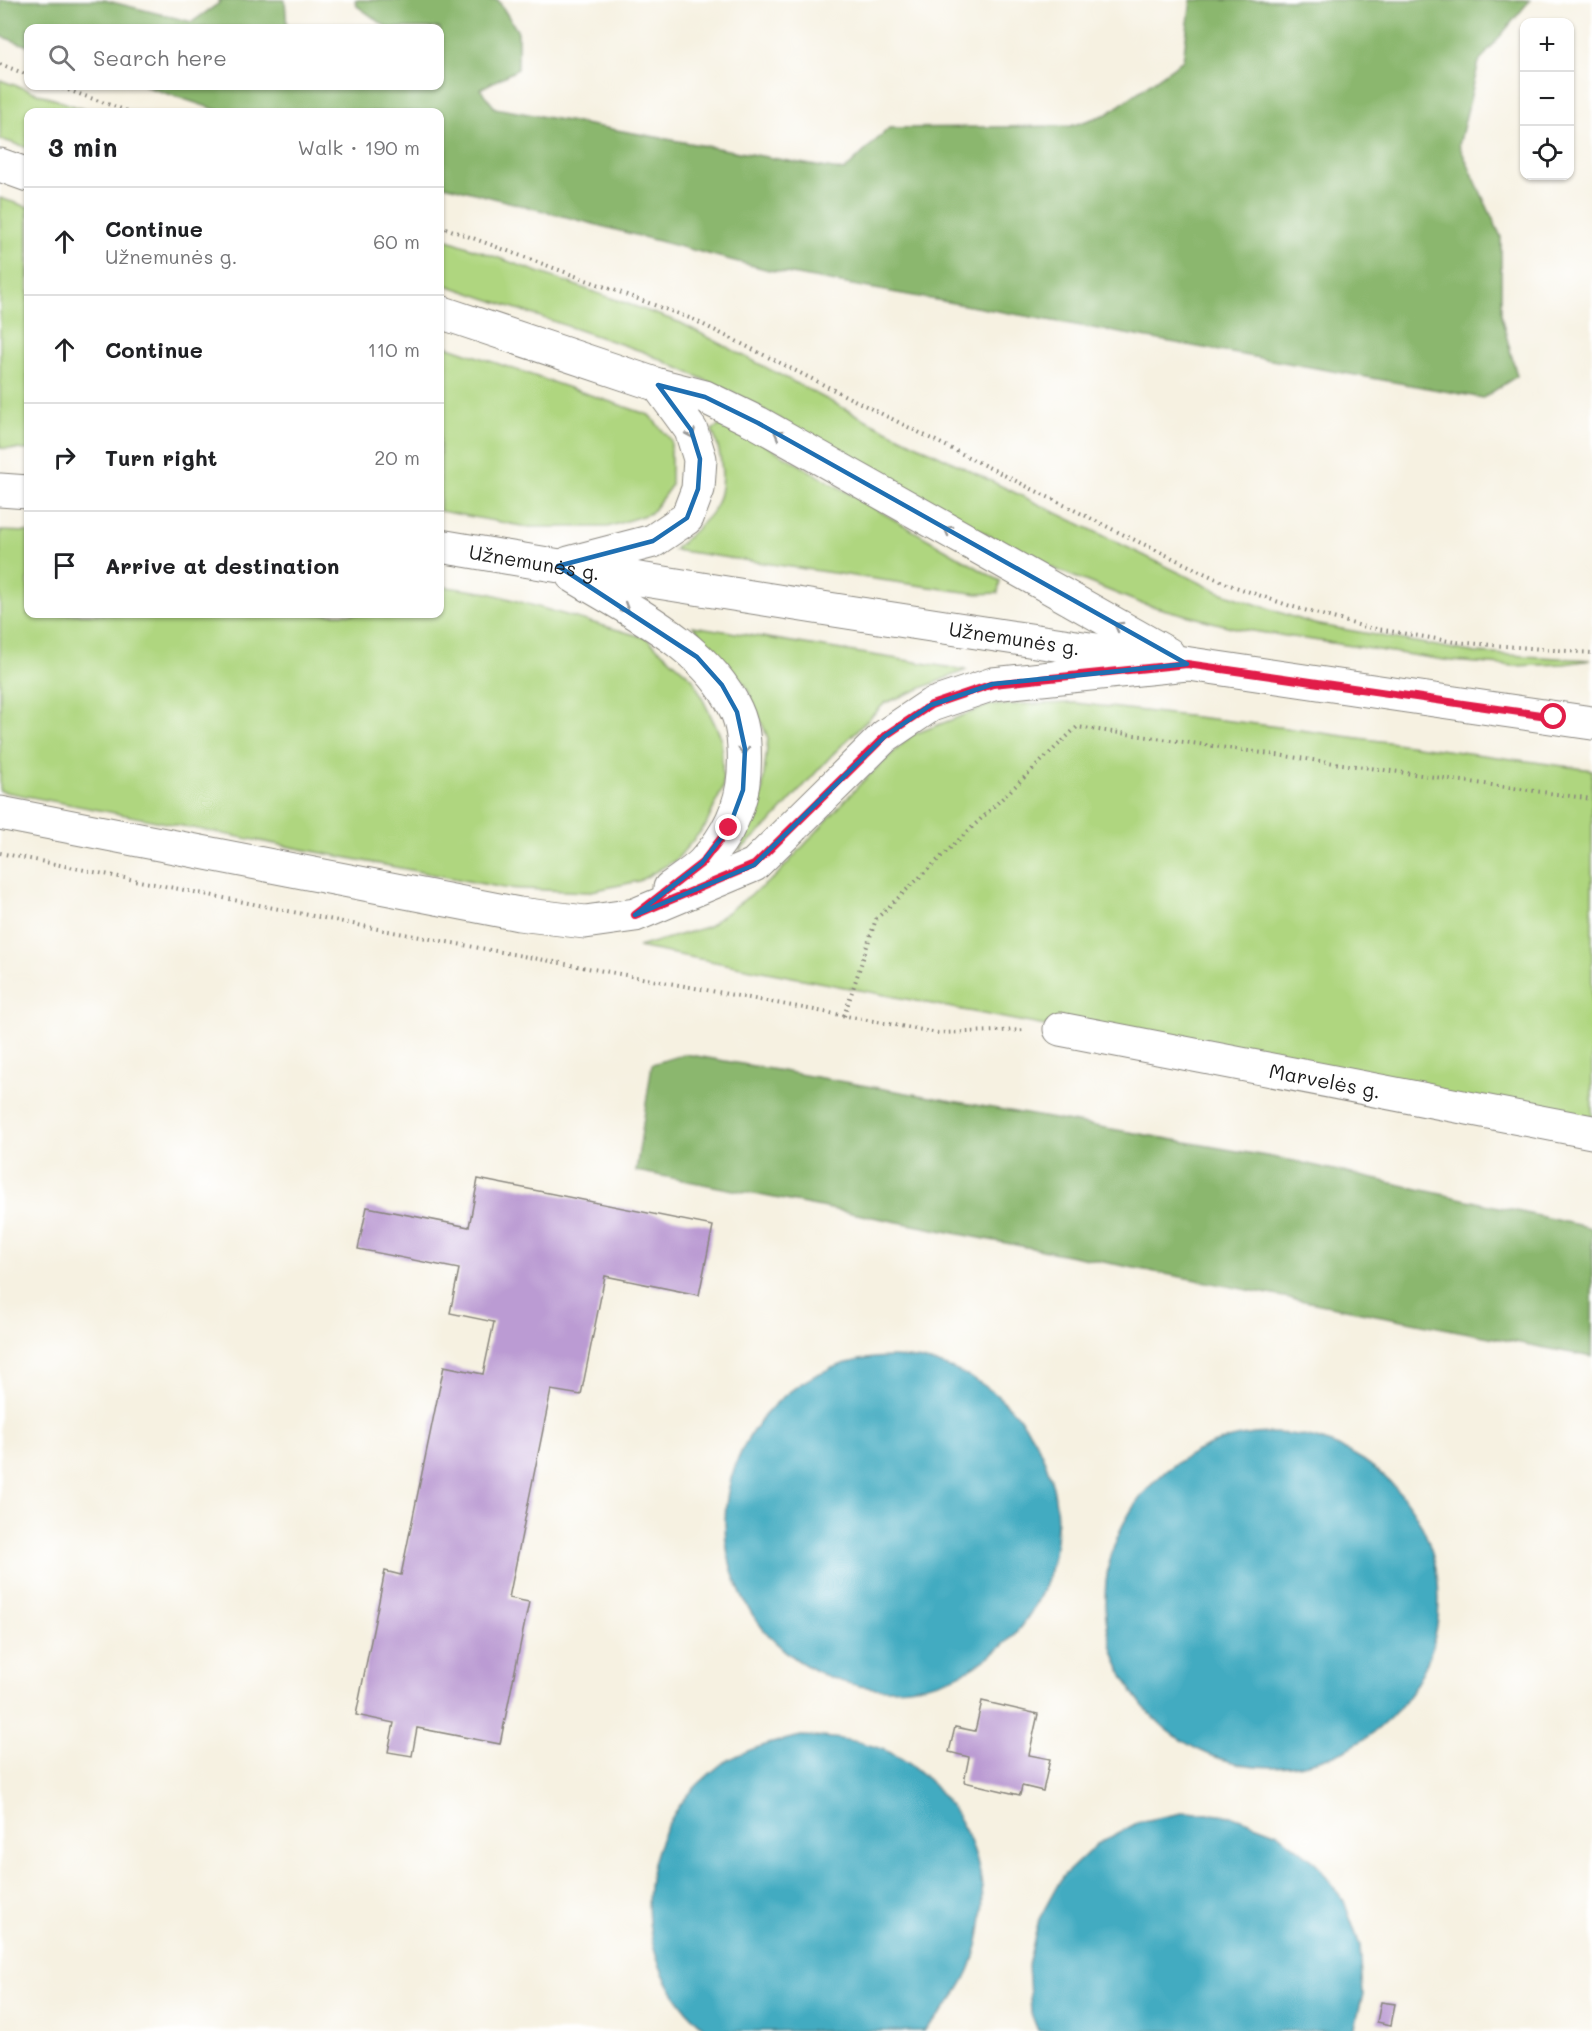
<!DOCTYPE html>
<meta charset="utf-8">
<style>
body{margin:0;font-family:Mali,sans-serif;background:#f2f2f2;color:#202124}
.controls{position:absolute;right:18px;top:18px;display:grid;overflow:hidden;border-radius:12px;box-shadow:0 2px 4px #0004}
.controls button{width:54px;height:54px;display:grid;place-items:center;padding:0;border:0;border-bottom:2px solid #e0e0e0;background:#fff;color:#202124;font:30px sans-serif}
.stop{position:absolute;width:18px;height:18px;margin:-14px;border:4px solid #e11d48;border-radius:50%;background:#fff}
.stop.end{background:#e11d48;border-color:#fff;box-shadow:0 2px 6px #0008}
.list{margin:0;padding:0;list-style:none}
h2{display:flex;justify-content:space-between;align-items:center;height:78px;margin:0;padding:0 24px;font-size:26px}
h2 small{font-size:20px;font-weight:400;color:#757577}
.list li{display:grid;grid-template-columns:39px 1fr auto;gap:18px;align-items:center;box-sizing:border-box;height:108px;padding:0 24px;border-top:2px solid #e0e0e0}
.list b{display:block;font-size:22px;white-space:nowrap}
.list p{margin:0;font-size:20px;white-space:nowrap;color:#757577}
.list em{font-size:20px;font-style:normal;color:#757577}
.icon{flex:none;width:33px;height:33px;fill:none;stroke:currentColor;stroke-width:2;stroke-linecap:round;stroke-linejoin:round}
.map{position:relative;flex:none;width:1592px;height:2031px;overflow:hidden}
.search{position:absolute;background:#fff;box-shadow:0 2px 4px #0004;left:24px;top:24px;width:420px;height:66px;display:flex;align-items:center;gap:15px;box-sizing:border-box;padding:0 21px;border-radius:12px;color:#757577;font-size:22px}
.panel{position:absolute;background:#fff;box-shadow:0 2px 4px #0004;left:24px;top:108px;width:420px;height:510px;border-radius:12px}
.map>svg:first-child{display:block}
</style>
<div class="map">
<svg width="1592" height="2031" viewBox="0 0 1592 2031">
<rect width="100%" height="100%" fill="#fff"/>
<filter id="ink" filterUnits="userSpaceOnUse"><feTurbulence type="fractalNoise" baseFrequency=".0167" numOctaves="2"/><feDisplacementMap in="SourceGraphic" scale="12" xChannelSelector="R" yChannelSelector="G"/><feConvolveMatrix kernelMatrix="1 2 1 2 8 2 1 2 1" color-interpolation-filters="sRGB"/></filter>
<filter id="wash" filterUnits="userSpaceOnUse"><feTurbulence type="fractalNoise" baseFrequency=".008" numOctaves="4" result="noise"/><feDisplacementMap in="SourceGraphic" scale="24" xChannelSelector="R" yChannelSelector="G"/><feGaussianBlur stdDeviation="1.35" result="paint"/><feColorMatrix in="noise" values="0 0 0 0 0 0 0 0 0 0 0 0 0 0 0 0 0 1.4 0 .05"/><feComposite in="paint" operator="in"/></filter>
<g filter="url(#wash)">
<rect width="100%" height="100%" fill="#f6f1e1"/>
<g fill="#afd67f" stroke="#66794e" stroke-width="1.5">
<polygon points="0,80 91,112 28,112 28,148 0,139"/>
<polygon points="0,198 28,207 28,450 0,448"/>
<polygon points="440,237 681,323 872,423 1217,591 1314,624 1476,653 1591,660 1564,664 1515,666 1451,661 1239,629 1140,603 1035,561 733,393 644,352 440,283"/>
<polygon points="440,344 649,415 671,440 671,486 651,513 608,527 527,527 440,511"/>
<path d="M722,424l16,5 262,152 -2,12 -20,1 -304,-44c10,-10 34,-30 40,-41 13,-23 8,-56 -2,-79z"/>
<polygon points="0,531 28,532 28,614 440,614 440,586 489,593 646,638 693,679 721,737 723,787 706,825 676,860 639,881 587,892 504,888 0,791"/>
<polygon points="693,626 966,670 885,703 831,756 769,824 739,851 762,794 768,738 746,686"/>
<polygon points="1075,703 1256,724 1592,770 1592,1132 638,947 707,927 775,877 861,783 912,735 990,705"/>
</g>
<g fill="#8bb76e" stroke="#546a45" stroke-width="1.5">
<polygon points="0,0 104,0 192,22 219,3 219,0 285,0 287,28 28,28 28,46 0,36"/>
<polygon points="355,0 498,0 518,32 518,69 480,89 495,108 844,171 889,128 1071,126 1107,114 1183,60 1191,0 1530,0 1479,62 1459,145 1501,237 1501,316 1517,376 1483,398 769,270 440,184 440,112 223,112 144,86 440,86 440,28 388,28 357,6"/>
<polygon points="685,1054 1294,1161 1592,1228 1592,1357 636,1171 652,1064"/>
</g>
<g fill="#42abc1" stroke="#2f646e" stroke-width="1.5">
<circle cx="891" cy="1523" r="166"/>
<circle cx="1272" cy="1600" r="167"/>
<path d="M801,1736c29,1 54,3 81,13 50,20 91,77 99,130 4,26 0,56 -8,81 -9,28 -29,51 -49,71h-216c-80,-64 -79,-188 -2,-254 5,-4 11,-10 17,-14 25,-15 51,-21 78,-27z"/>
<polygon points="1186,1812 1233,1816 1278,1833 1316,1863 1344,1901 1360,1946 1363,1994 1354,2031 1038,2031 1031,2013 1028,1965 1039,1919 1062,1877 1097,1844 1139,1822"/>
</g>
<g id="blocks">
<g fill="#bb9bd3">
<polygon points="478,1179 713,1226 699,1295 605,1276 581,1395 551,1390 509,1598 529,1602 500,1744 417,1728 412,1756 388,1752 394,1723 356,1715 385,1571 401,1575 444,1366 483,1374 494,1322 450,1313 459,1269 358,1249 367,1207 469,1227"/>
<polygon points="982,1701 1038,1714 1029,1755 1050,1759 1043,1791 1022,1786 1020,1795 964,1782 969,1757 949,1752 955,1727 975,1731"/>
<polygon points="1381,2002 1395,2004 1391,2025 1377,2022"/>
</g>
</g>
</g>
<g filter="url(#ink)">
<use href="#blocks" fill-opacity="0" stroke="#89867e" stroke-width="1.5"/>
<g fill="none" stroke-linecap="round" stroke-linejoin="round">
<g stroke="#89867e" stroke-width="35">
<g id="street">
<path id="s1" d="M1060,1029l532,103"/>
</g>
</g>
<g stroke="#89867e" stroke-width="35">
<g id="primary">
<polyline points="0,165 28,175"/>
<polyline points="440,312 658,385 705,397 758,423 1168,654"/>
<polyline points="0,490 28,492"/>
<path id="s2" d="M440,546c383,65 767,121 1152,177"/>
<polyline points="569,563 653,541 687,518 698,489 700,459 691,430 658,385"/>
<path d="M572,575c57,35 135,71 164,135 9,19 9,42 8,63 -2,34 -18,65 -41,90 -9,9 -22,17 -33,25"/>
<polyline points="0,813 519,914 585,922 635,915 754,865 885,736 931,705 993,684 1187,664"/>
</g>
</g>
<g stroke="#89867e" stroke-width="4" stroke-dasharray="1.5 4.5" stroke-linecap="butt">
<polyline points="0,64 28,75"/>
<polyline points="57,86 130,112"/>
<polyline points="440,226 692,319 1118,532 1227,584 1290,606 1365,627 1455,642 1592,653"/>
<polyline points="0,853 388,931 938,1033 1026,1030"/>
<polyline points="844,1016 876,919 1077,727 1592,799"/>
</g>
<use href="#street" stroke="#fff" stroke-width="33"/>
<use href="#primary" stroke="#fff" stroke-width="33"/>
</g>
<defs><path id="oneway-chevron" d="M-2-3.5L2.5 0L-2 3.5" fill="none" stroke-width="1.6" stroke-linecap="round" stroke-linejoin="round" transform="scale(1.5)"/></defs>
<g stroke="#999">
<use href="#oneway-chevron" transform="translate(691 434) rotate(66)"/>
<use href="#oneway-chevron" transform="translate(778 434) rotate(-151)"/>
<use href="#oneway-chevron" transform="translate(948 530) rotate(-151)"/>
<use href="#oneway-chevron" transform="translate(625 608) rotate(31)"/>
<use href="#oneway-chevron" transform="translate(1118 626) rotate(-151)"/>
<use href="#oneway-chevron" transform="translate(744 751) rotate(87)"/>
</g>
</g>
<g fill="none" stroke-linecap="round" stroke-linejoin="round" filter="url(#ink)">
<polyline stroke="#e11d48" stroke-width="8" points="729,828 702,863 635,915 754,865 885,736 931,705 993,684 1187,664 1554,717"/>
</g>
<path fill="none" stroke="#1f6fb2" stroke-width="4.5" stroke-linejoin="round" d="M658,385l47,12 53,26 429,241 -194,20 -62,21 -46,31 -131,129 -119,50 67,-52 27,-35 14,-38 2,-41 -8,-37 -15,-27 -25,-28 -139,-91 95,-25 34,-23 11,-29 2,-30 -9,-29z"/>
<g text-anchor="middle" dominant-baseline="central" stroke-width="5" stroke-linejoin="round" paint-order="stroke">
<g font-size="20" fill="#1c1c1c" stroke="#fff">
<text stroke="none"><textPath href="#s2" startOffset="96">Užnemunės g.</textPath></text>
<text stroke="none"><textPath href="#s2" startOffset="582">Užnemunės g.</textPath></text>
<text stroke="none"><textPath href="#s1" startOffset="270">Marvelės g.</textPath></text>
</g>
</g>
</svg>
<div class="controls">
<button>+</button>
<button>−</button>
<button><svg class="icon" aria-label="locate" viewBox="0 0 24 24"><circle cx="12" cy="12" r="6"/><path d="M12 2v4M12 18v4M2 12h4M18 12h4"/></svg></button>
</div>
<div class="stop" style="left:1554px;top:717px"></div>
<div class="stop end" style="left:729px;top:828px"></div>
<div class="search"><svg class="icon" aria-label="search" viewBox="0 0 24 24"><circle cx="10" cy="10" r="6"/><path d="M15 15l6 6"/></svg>Search here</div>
<section class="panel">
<h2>3 min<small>Walk · 190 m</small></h2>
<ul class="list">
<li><svg class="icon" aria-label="ahead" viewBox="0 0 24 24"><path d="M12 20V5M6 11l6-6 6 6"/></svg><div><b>Continue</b><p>Užnemunės g.</p></div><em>60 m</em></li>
<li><svg class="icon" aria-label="ahead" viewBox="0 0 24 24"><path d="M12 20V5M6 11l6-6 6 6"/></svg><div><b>Continue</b></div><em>110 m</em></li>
<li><svg class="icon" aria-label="right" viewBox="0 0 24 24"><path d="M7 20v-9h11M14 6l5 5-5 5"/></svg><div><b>Turn right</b></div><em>20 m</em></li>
<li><svg class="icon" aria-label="arrive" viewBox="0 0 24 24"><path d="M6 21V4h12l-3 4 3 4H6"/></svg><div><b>Arrive at destination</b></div></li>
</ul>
</section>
</div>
